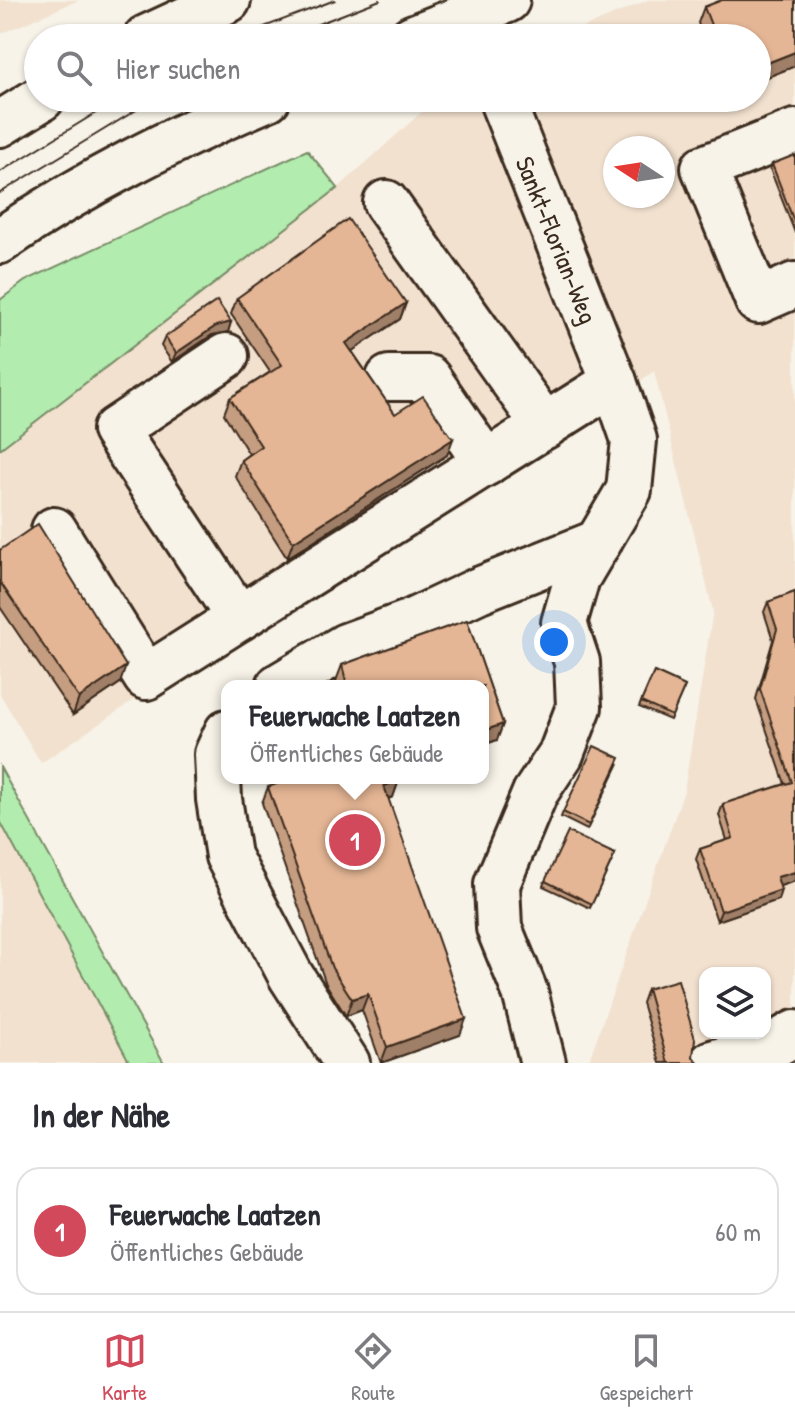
<!DOCTYPE html>
<html lang="de">
<meta charset="utf-8">
<style>
body{margin:0;font-family:"Patrick Hand",sans-serif;background:#f7f7f7;color:#2b2b33}
.controls{position:absolute;right:24px;bottom:24px;display:grid;overflow:hidden;border-radius:16px;box-shadow:0 2px 6px #0004}
.controls button{width:72px;height:72px;display:grid;place-items:center;padding:0;border:0;border-bottom:2px solid #e1e1e2;background:#fff;color:#2b2b33;font:40px sans-serif}
.compass{position:absolute;left:603px;top:136px;width:72px;height:72px;border-radius:50%;background:#fff;box-shadow:0 2px 6px #0004;rotate:282deg}
.you{position:absolute;left:554px;top:642px;width:28px;height:28px;margin:-20px;border:6px solid #fff;border-radius:50%;background:#1a73e8;box-shadow:0 0 0 12px #1a73e833}
.badge{display:grid;place-items:center;width:52px;height:52px;border-radius:50%;background:#d1495b;color:#fff;font-size:26px;font-weight:700}
.pin{position:absolute;translate:-50% -50%;border:4px solid #fff;box-shadow:0 2px 8px #0006}
.popup{position:absolute;left:221px;top:680px;width:268px;height:104px;box-sizing:border-box;display:grid;place-content:center;border-radius:16px;background:#fff;filter:drop-shadow(0 2px 6px #0005);font-size:26px;white-space:nowrap;color:#7c7c81}
.popup b{font-size:30px;color:#2b2b33}
.popup::after{content:'';position:absolute;left:50%;top:100%;margin-left:-16px;border:16px solid transparent;border-top-color:#fff}
.list{margin:0;padding:0;list-style:none}
h2{display:flex;justify-content:space-between;align-items:center;height:104px;margin:0;padding:0 32px;font-size:34px}
h2 small{font-size:26px;font-weight:400;color:#7c7c81}
.list li{display:grid;grid-template-columns:52px 1fr auto;gap:24px;align-items:center;box-sizing:border-box;height:128px;margin:0 16px 16px;padding:0 16px;border:2px solid #e1e1e2;border-radius:24px}
.list b{display:block;font-size:30px;white-space:nowrap}
.list p{margin:0;font-size:26px;white-space:nowrap;color:#7c7c81}
.list em{font-size:26px;font-style:normal;color:#7c7c81}
.icon{flex:none;width:44px;height:44px;fill:none;stroke:currentColor;stroke-width:2;stroke-linecap:round;stroke-linejoin:round}
.map{position:relative;flex:none;width:795px;height:1063px;overflow:hidden}
.search{position:absolute;background:#fff;box-shadow:0 2px 6px #0004;left:24px;right:24px;top:24px;height:88px;display:flex;align-items:center;gap:20px;box-sizing:border-box;padding:0 28px;border-radius:44px;color:#7c7c81;font-size:30px}
.sheet{height:248px;background:#fff}
nav{display:flex;justify-content:space-around;align-items:center;box-sizing:border-box;height:112px;border-top:2px solid #e1e1e2;background:#fff;font-size:22px;color:#7c7c81}
nav a{display:grid;justify-items:center;gap:4px}
nav .on{color:#d1495b}
.map>svg:first-child{display:block}
</style>
<div class="map">
<svg width="795" height="1063" viewBox="0 0 795 1063">
<rect width="100%" height="100%" fill="#f7f3e8"/>
<filter id="ink" filterUnits="userSpaceOnUse"><feTurbulence type="fractalNoise" baseFrequency=".0125" numOctaves="2"/><feDisplacementMap in="SourceGraphic" scale="16" xChannelSelector="R" yChannelSelector="G"/><feConvolveMatrix kernelMatrix="1 2 1 2 8 2 1 2 1" color-interpolation-filters="sRGB"/></filter>
<g filter="url(#ink)">
<g fill="#f2e1cf" fill-rule="evenodd">
<polygon points="0,0 79,0 0,34"/>
<path d="M648,0h147v1063h-207l96,-272 29,-180 -59,-240 -190,137 -83,25 -340,230 -41,-69v-244l338,-262 99,-90h320v-60h-198zM615,148h48v48h-48zM705,973h60v60h-60z"/>
<polygon points="0,821 130,1063 0,1063"/>
</g>
<g fill="#b3ecaf" stroke="#778b66" stroke-width="2">
<polygon points="307,150 338,188 0,449 0,300 25,281"/>
<polygon points="0,768 0,767 164,1063 130,1063 0,821"/>
</g>
<g fill="none" stroke-linecap="round" stroke-linejoin="round">
<g stroke="#3b2a1e" stroke-width="50">
<g id="minor">
<polyline points="501,98 614,382 634,440 629,490 577,578 564,623 577,662 579,707 561,754 535,793 497,884 499,928 525,992 543,1063"/>
<polyline points="795,132 704,168 758,301 795,285"/>
<polyline points="386,203 545,426"/>
<polyline points="226,356 115,430 239,618 614,382"/>
<polyline points="389,378 428,378 486,463"/>
<polyline points="54,530 146,677 239,618"/>
<polyline points="279,686 346,646 409,623 479,590 599,542"/>
<polyline points="227,732 217,754 219,799 228,856 291,976 347,1063"/>
<polyline points="712,1063 776,1044 795,1033"/>
</g>
</g>
<g stroke="#3b2a1e" stroke-width="50">
<g id="major">
<polyline points="146,38 228,0"/>
<polyline points="412,38 507,0"/>
<polyline points="0,124 42,98"/>
<path d="M0,241c83,-58 175,-103 268,-143"/>
</g>
</g>
<use href="#minor" stroke="#f7f3e8" stroke-width="44"/>
<use href="#major" stroke="#f7f3e8" stroke-width="44"/>
<g stroke="#3b2a1e" stroke-width="2">
<polyline points="235,38 335,0"/>
<polyline points="282,38 380,0"/>
<polyline points="0,172 120,98"/>
<polyline points="0,193 156,98"/>
</g>
</g>
<g fill="#c59d80" stroke="#3b2a1e" stroke-width="2">
<polygon points="722,0 795,0 795,66 757,81 757,38 704,38 698,23 704,7"/>
<polygon points="795,155 795,233 770,169 772,164"/>
<polygon points="237,298 406,303 400,319 352,351 395,414 447,455 287,558 235,476 241,460 249,454 224,414 230,398 270,372 231,314"/>
<polygon points="231,322 228,332 212,335 172,362 161,346 165,337"/>
<polygon points="0,550 120,683 73,715 0,607"/>
<polygon points="795,592 795,881 780,886 778,900 717,921 696,859 700,849 727,840 719,815 723,804 785,784 756,699 773,640 764,612 768,602"/>
<polygon points="467,620 503,724 497,740 483,745 483,686 337,686 336,681 342,665"/>
<polygon points="654,672 685,686 670,720 639,707"/>
<polygon points="619,763 587,830 561,817 563,812"/>
<polygon points="272,778 398,778 399,780 393,797 388,799 460,1035 381,1063 362,1010 346,1016 326,984 262,803 268,787 275,785"/>
<polygon points="615,854 590,908 543,886 545,881"/>
<polygon points="647,989 693,1057 698,1063 660,1063 642,1003"/>
</g>
<g fill="#a07f68" stroke="#3b2a1e" stroke-width="2">
<polygon points="795,52 795,66 757,81 757,67"/>
<polygon points="406,303 400,319 340,359 346,343"/>
<polygon points="231,322 228,332 212,335 172,362 176,353 216,326"/>
<polygon points="453,439 447,455 287,558 293,542"/>
<polygon points="126,666 120,683 73,715 79,698"/>
<polygon points="503,724 497,740 483,745 483,731"/>
<polygon points="399,780 393,797 378,802 384,786"/>
<polygon points="795,872 795,881 774,888 777,877"/>
<polygon points="781,890 778,900 717,921 721,911"/>
<polygon points="368,994 362,1010 346,1016 352,999"/>
<polygon points="466,1019 460,1035 381,1063 387,1047"/>
</g>
<g fill="#e5b695" stroke="#3b2a1e" stroke-width="2">
<polygon points="722,0 795,0 795,52 757,67 757,38 716,38 704,7"/>
<polygon points="795,155 795,224 772,164"/>
<polygon points="348,219 406,303 346,343 395,414 423,396 453,439 293,542 241,460 261,446 230,398 282,365 237,298"/>
<polygon points="217,301 231,322 216,326 176,353 165,337"/>
<polygon points="38,524 126,666 79,698 0,582 0,550"/>
<polygon points="795,592 795,872 777,877 781,890 721,911 700,849 733,838 723,804 792,782 760,689 777,629 768,602"/>
<polygon points="467,620 503,724 483,731 483,686 344,686 347,685 342,665"/>
<polygon points="654,672 685,686 672,716 641,702"/>
<polygon points="594,746 620,758 589,825 563,812"/>
<polygon points="284,778 398,778 399,780 384,786 466,1019 387,1047 368,994 352,999 332,968 268,787 285,781"/>
<polygon points="568,832 615,854 592,904 545,881"/>
<polygon points="678,980 695,1039 693,1057 698,1063 668,1063 647,989"/>
</g>
</g>
<g text-anchor="middle" dominant-baseline="central" stroke-width="8" stroke-linejoin="round" paint-order="stroke">
<g font-size="26" fill="#3b2a1e" stroke="#f7f3e8">
<text transform="translate(557 240) rotate(68)">Sankt-Florian-Weg</text>
</g>
</g>
</svg>
<div class="controls">
<button><svg class="icon" aria-label="layers" viewBox="0 0 24 24"><path d="M12 4l9 5-9 5-9-5zM3 14l9 5 9-5"/></svg></button>
</div>
<svg class="compass" viewBox="-18 -18 36 36"><path d="M0-13l5 13h-10z" fill="#e53935"/><path d="M0 13l5-13h-10z" fill="#7c7c81"/></svg>
<div class="you"></div>
<div class="pin badge" style="left:355px;top:840px">1</div>
<div class="popup"><b>Feuerwache Laatzen</b>Öffentliches Gebäude</div>
<div class="search"><svg class="icon" aria-label="search" viewBox="0 0 24 24"><circle cx="10" cy="10" r="6"/><path d="M15 15l6 6"/></svg>Hier suchen</div>
</div>
<section class="sheet">
<h2>In der Nähe<small></small></h2>
<ul class="list">
<li><span class="badge">1</span><div><b>Feuerwache Laatzen</b><p>Öffentliches Gebäude</p></div><em>60 m</em></li>
</ul>
</section>
<nav>
<a class="on"><svg class="icon" aria-label="map" viewBox="0 0 24 24"><path d="M3 6l6-2 6 2 6-2v14l-6 2-6-2-6 2zM9 4v14M15 6v14"/></svg>Karte</a>
<a><svg class="icon" aria-label="directions" viewBox="0 0 24 24"><path d="M12 3l9 9-9 9-9-9zM9 14v-3h6M13 9l2 2-2 2"/></svg>Route</a>
<a><svg class="icon" aria-label="saved" viewBox="0 0 24 24"><path d="M7 4h10v16l-5-4-5 4z"/></svg>Gespeichert</a>
</nav>
